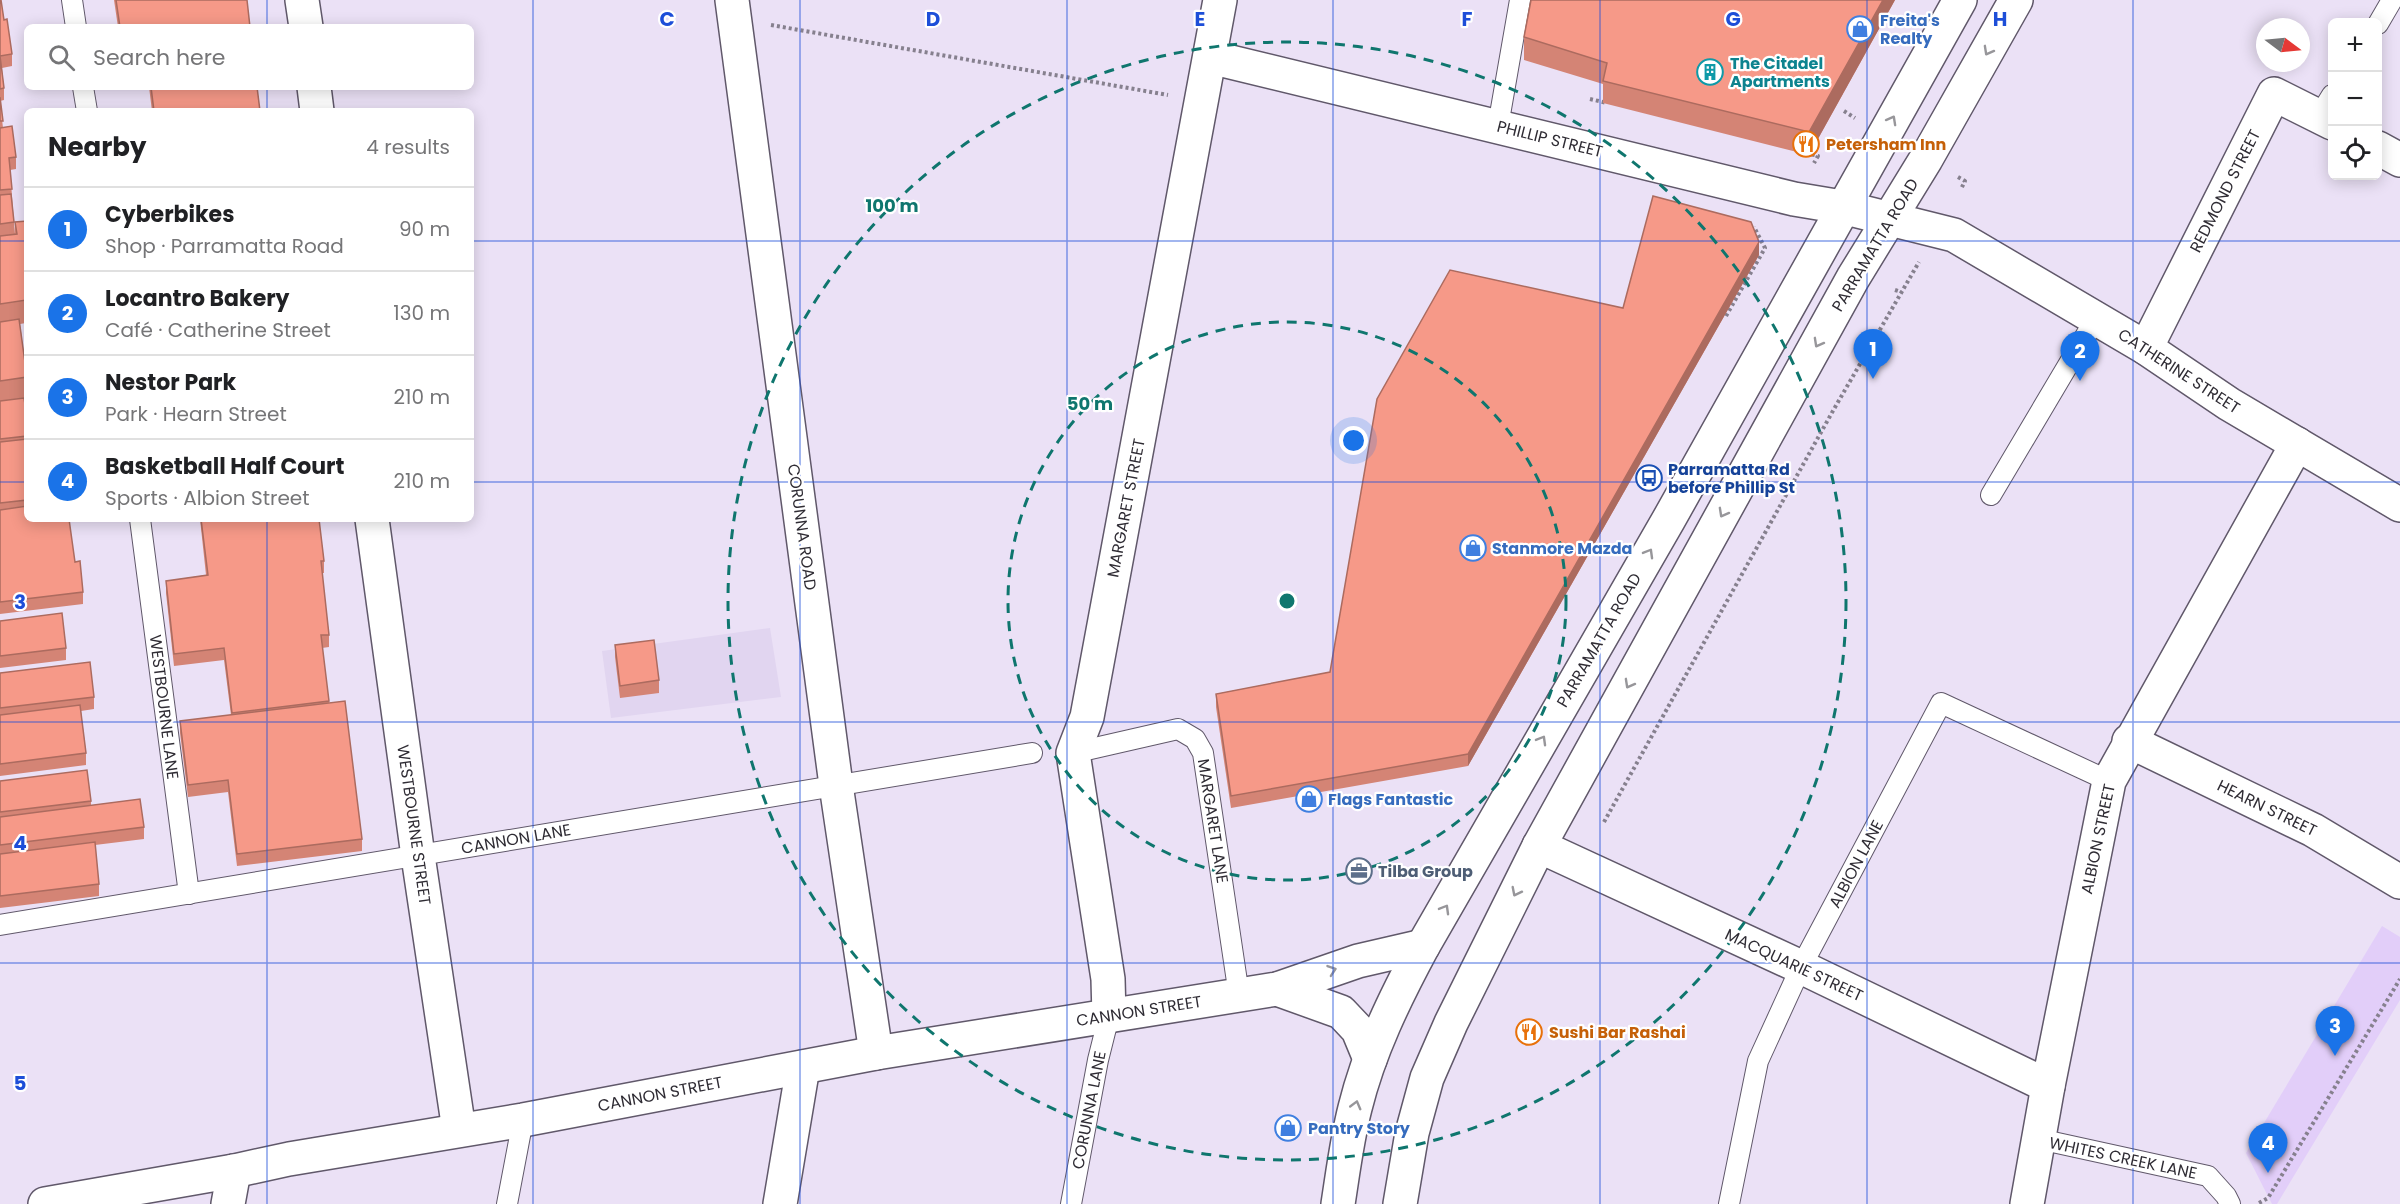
<!DOCTYPE html>
<meta charset="utf-8">
<style>
body{margin:0;font-family:Poppins,sans-serif;background:#f6f6f6;color:#202124}
.controls{position:absolute;right:18px;top:18px;display:grid;overflow:hidden;border-radius:9px;box-shadow:0 3px 15px #0003}
.controls button{width:54px;height:54px;display:grid;place-items:center;padding:0;border:0;border-bottom:2px solid #e0e0e0;background:#fff;color:#202124;font:30px sans-serif}
.compass{position:absolute;left:2256px;top:18px;width:54px;height:54px;border-radius:50%;background:#fff;box-shadow:0 3px 15px #0003;rotate:106deg}
.you{position:absolute;left:1354px;top:441px;width:21px;height:21px;margin:-15px;border:4px solid #fff;border-radius:50%;background:#1a73e8;box-shadow:0 0 0 9px #1a73e833}
.badge{display:grid;place-items:center;width:39px;height:39px;border-radius:50%;background:#1a73e8;color:#fff;font-size:20px;font-weight:700}
.pin{position:absolute;translate:-50% -50px;filter:drop-shadow(0 2px 3px #0008)}
.pin::after{content:'';position:absolute;top:32px;width:21px;height:18px;background:inherit;clip-path:polygon(0 0,100% 0,50% 100%)}
.list{margin:0;padding:0;list-style:none}
h2{display:flex;justify-content:space-between;align-items:center;height:78px;margin:0;padding:0 24px;font-size:26px}
h2 small{font-size:20px;font-weight:400;color:#757577}
.list li{display:grid;grid-template-columns:39px 1fr auto;gap:18px;align-items:center;box-sizing:border-box;height:84px;padding:0 24px;border-top:2px solid #e0e0e0}
.list b{display:block;font-size:22px;white-space:nowrap}
.list p{margin:0;font-size:20px;white-space:nowrap;color:#757577}
.list em{font-size:20px;font-style:normal;color:#757577}
.icon{flex:none;width:33px;height:33px;fill:none;stroke:currentColor;stroke-width:2;stroke-linecap:round;stroke-linejoin:round}
.map{position:relative;flex:none;width:2400px;height:1204px;overflow:hidden}
.search{position:absolute;background:#fff;box-shadow:0 3px 15px #0003;left:24px;top:24px;width:450px;height:66px;display:flex;align-items:center;gap:15px;box-sizing:border-box;padding:0 21px;border-radius:9px;color:#757577;font-size:22px}
.panel{position:absolute;background:#fff;box-shadow:0 3px 15px #0003;left:24px;top:108px;width:450px;height:414px;border-radius:9px}
.map>svg:first-child{display:block}
</style>
<div class="map">
<svg width="2400" height="1204" viewBox="0 0 2400 1204">
<rect width="100%" height="100%" fill="#ebe1f6"/>
<polygon fill="#e1d5f0" points="770,628 781,697 611,718 602,651"/>
<polygon fill="#e2cef9" points="2382,926 2400,937 2400,1000 2277,1204 2272,1204 2246,1153"/>
<g fill="none" stroke-linecap="round" stroke-linejoin="round">
<g stroke="#60586a" stroke-width="22">
<g id="service">
<polyline points="72,0 76,27"/>
<polyline points="2378,24 2392,0"/>
<polyline points="83,87 87,111"/>
<polyline points="2319,116 2332,95"/>
<polyline points="1498,126 1520,0"/>
<polyline points="1991,495 2096,318"/>
<polyline points="140,519 189,894"/>
<polyline points="1073,753 1178,729 1195,739 1203,753 1239,995"/>
<polyline points="0,925 1032,753"/>
<polyline points="2039,1139 2208,1176 2226,1196 2230,1204"/>
<polyline points="507,1204 523,1120"/>
<polyline points="1071,1204 1098,1060 1109,1016"/>
<polyline points="1729,1204 1758,1061 1801,967 1941,703 2109,781"/>
</g>
</g>
<g stroke="#60586a" stroke-width="36">
<g id="minor">
<polyline points="302,0 306,27"/>
<polyline points="732,0 836,785 876,1053"/>
<polyline points="1210,57 1794,199 1842,207 1954,235 2146,348 2229,404 2400,505"/>
<polyline points="314,87 317,111"/>
<polyline points="2378,148 2400,160"/>
<polyline points="2146,348 2274,94 2332,123"/>
<polyline points="372,519 418,856 459,1130"/>
<polyline points="2129,741 2313,830 2400,882"/>
<polyline points="1539,846 1801,967 2048,1086"/>
<polyline points="1277,989 1341,1012 1358,1030 1370,1059"/>
<polyline points="1109,1016 1108,979 1073,753 1087,717 1220,0"/>
<polyline points="45,1204 234,1171 289,1159 523,1120 876,1053 1277,989 1358,961 1423,946"/>
<polyline points="228,1204 234,1171"/>
<polyline points="780,1204 803,1067"/>
<polyline points="2027,1204 2048,1086 2109,781 2297,444"/>
</g>
</g>
<g stroke="#60586a" stroke-width="36">
<g id="trunk">
<path d="M1338,1204c5,-32 9,-65 17,-96 14,-57 40,-110 68,-162l246,-427 291,-519"/>
<polyline points="1400,1204 1412,1133 1427,1078 1451,1023 1539,846 1853,278 1926,159 2016,0"/>
</g>
</g>
<g stroke="#86808e" stroke-width="4" stroke-dasharray="3 3" stroke-linecap="butt">
<polyline points="771,25 1168,95"/>
<polyline points="1590,99 1607,103"/>
<polyline points="1844,111 1855,118"/>
<polyline points="1806,153 1818,156 1814,163"/>
<polyline points="1958,177 1965,181 1961,189"/>
<polyline points="1895,290 1901,292"/>
<polyline points="1726,316 1765,248 1754,227"/>
<polyline points="1604,822 1834,409 1919,262"/>
<polyline points="2259,1203 2268,1198 2400,979"/>
</g>
<use href="#service" stroke="#fff" stroke-width="20"/>
<use href="#minor" stroke="#fff" stroke-width="33"/>
<use href="#trunk" stroke="#fff" stroke-width="33"/>
</g>
<g fill="#d48475">
<polygon points="0,0 12,54 12,66 2,68 4,88 4,100 0,101 3,128 16,157 16,169 10,170 14,222 14,234 15,222 27,221 27,333 26,323 20,324 27,377 27,400 25,400 27,418 27,519 75,562 83,592 83,604 0,614"/>
<polygon points="114,0 247,0 250,27 118,27"/>
<polygon points="1895,0 1809,155 1603,103 1603,84 1524,60 1524,37"/>
<polygon points="149,87 257,87 260,111 152,111"/>
<polygon points="1759,255 1468,766 1231,808 1216,707 1216,694 1330,672 1623,308"/>
<polygon points="200,519 319,519 324,561 324,573 322,573 329,635 329,647 322,648 329,703 362,839 362,851 237,866 228,792 188,797 180,733 180,721 231,715 224,660 174,666 166,593 166,581 206,575"/>
<polygon points="0,621 66,648 66,660 0,668"/>
<polygon points="615,645 659,680 659,693 620,698 615,657"/>
<polygon points="0,673 94,697 94,709 81,711 86,753 86,765 0,776"/>
<polygon points="0,781 91,801 91,805 144,827 144,839 95,845 99,884 99,896 0,908"/>
</g>
<g fill="#ac6b5f">
<polygon points="1883,0 1895,0 1809,155 1809,132"/>
<polygon points="1759,242 1759,255 1468,766 1468,754"/>
</g>
<g fill="#f69988" stroke="#ac6b5f" stroke-width="1.5">
<polygon points="0,0 1,0 4,20 7,19 12,54 0,56 4,88 0,89"/>
<polygon points="116,0 247,0 250,27 120,27"/>
<polygon points="1531,0 1883,0 1809,132 1603,81 1607,63 1524,37"/>
<polygon points="151,87 257,87 260,111 154,111"/>
<polygon points="0,97 3,121 0,121"/>
<polygon points="12,126 16,157 9,158 12,189 0,190 0,128"/>
<polygon points="11,194 14,222 0,224 0,195"/>
<polygon points="1653,196 1751,222 1759,242 1468,754 1231,796 1216,694 1330,672 1377,399 1450,270 1623,308"/>
<polygon points="27,221 27,310 26,300 0,304 0,236 17,234 15,222"/>
<polygon points="19,319 27,377 0,381 0,322"/>
<polygon points="24,398 27,418 27,436 0,439 0,401"/>
<polygon points="27,439 27,500 0,503 0,442"/>
<polygon points="27,506 27,519 69,519 75,562 80,561 83,592 0,602 0,510"/>
<polygon points="201,519 319,519 324,561 321,561 329,635 321,635 329,701 232,713 224,648 174,654 166,581 208,575"/>
<polygon points="62,613 66,648 0,656 0,621"/>
<polygon points="654,640 659,680 620,686 615,645"/>
<polygon points="90,662 94,697 0,708 0,673"/>
<polygon points="345,701 362,839 237,854 228,780 188,785 180,721"/>
<polygon points="80,705 86,753 0,764 0,715"/>
<polygon points="87,770 91,801 0,812 0,781"/>
<polygon points="140,799 144,827 0,845 0,817"/>
<polygon points="95,842 99,884 0,896 0,854"/>
</g>
<defs><path id="oneway-chevron" d="M-2-3.5L2.5 0L-2 3.5" fill="none" stroke-width="1.6" stroke-linecap="round" stroke-linejoin="round" transform="scale(1.5)"/></defs>
<g stroke="#97969a">
<use href="#oneway-chevron" transform="translate(1988 51) rotate(119)"/>
<use href="#oneway-chevron" transform="translate(1892 120) rotate(-61)"/>
<use href="#oneway-chevron" transform="translate(1818 343) rotate(119)"/>
<use href="#oneway-chevron" transform="translate(1723 513) rotate(119)"/>
<use href="#oneway-chevron" transform="translate(1649 553) rotate(-60)"/>
<use href="#oneway-chevron" transform="translate(1629 684) rotate(119)"/>
<use href="#oneway-chevron" transform="translate(1542 740) rotate(-60)"/>
<use href="#oneway-chevron" transform="translate(1516 892) rotate(117)"/>
<use href="#oneway-chevron" transform="translate(1445 909) rotate(-60)"/>
<use href="#oneway-chevron" transform="translate(1332 970) rotate(-19)"/>
<use href="#oneway-chevron" transform="translate(1356 1105) rotate(-75)"/>
</g>
<path fill="none" stroke="#1d4ed8" stroke-width="1.5" stroke-opacity="0.55" d="M267,0v27M533,0v1204M800,0v1204M1067,0v1204M1333,0v1204M1600,0v1204M1867,0v1204M2133,0v1204M267,87v24M0,241h27M471,241h1929M0,482h27M471,482h1929M267,519v685M0,722h2400M0,963h2400"/>
<g fill="none" stroke="#0f766e" stroke-width="3" stroke-dasharray="10 8">
<circle cx="1287" cy="601" r="279"/>
<circle cx="1287" cy="601" r="559"/>
</g>
<defs>
<g id="shop-ring" transform="scale(1.35)"><circle r="9.5" fill="#fff" stroke="#3f7fe0" stroke-width="1.5"/><path d="M-5-2.5h2.3a2.7 3.5 0 0 1 5.4 0H5L5.5 6h-11ZM-1.5-2.5h3a1.5 2.3 0 0 0-3 0Z" fill="#3f7fe0"/></g>
<g id="building-ring" transform="scale(1.35)"><circle r="9.5" fill="#fff" stroke="#0f9aa8" stroke-width="1.5"/><path d="M-4-6H4V6H1V3H-1V6H-4ZM-2.5-4.3h1.7v1.8h-1.7ZM.8-4.3h1.7v1.8H.8ZM-2.5-1h1.7V.8h-1.7ZM.8-1h1.7V.8H.8Z" fill="#0f9aa8"/></g>
<g id="restaurant-ring" transform="scale(1.35)"><circle r="9.5" fill="#fff" stroke="#e8710a" stroke-width="1.5"/><path d="M-5-6h1v4h1v-4h1v4h1v-4h1v5L-1.5 .5V6h-2V.5L-5-1ZM5-6V6H3V1.5H1.5Q1.5-4 5-6Z" fill="#e8710a"/></g>
<g id="bus-ring" transform="scale(1.35)"><circle r="9.5" fill="#fff" stroke="#1a4fb4" stroke-width="1.5"/><path d="M-5-6H5V4H4V6H2V4H-2V6H-4V4H-5ZM-3.5-4V0h7V-4ZM-3.5 1.2v1.5H-2V1.2ZM2 1.2v1.5H3.5V1.2Z" fill="#1a4fb4"/></g>
<g id="office-ring" transform="scale(1.35)"><circle r="9.5" fill="#fff" stroke="#5c6f8a" stroke-width="1.5"/><path d="M-6-3h4V-5.5h4V-3h4V5H-6ZM-1-4.5V-3h2v-1.5ZM-6 0V1H6V0Z" fill="#5c6f8a"/></g>
</defs>
<g fill-rule="evenodd">
<use href="#shop-ring" x="1860" y="29"/>
<use href="#building-ring" x="1710" y="72"/>
<use href="#restaurant-ring" x="1806" y="144"/>
<use href="#bus-ring" x="1649" y="478"/>
<use href="#shop-ring" x="1473" y="548"/>
<use href="#shop-ring" x="1309" y="799"/>
<use href="#office-ring" x="1359" y="871"/>
<use href="#restaurant-ring" x="1529" y="1032"/>
<use href="#shop-ring" x="1288" y="1128"/>
</g>
<g text-anchor="middle" dominant-baseline="central" stroke-width="4.5" stroke-linejoin="round" paint-order="stroke">
<g font-size="16" font-weight="bold" fill="#366cbe" stroke="#fff" text-anchor="start">
<text x="1880" y="20">Freita's<tspan x="1880" dy="18">Realty</tspan></text>
<text x="1492" y="548">Stanmore Mazda</text>
<text x="1328" y="799">Flags Fantastic</text>
<text x="1308" y="1128">Pantry Story</text>
</g>
<g font-size="16" font-weight="bold" fill="#0d838f" stroke="#fff" text-anchor="start">
<text x="1730" y="63">The Citadel<tspan x="1730" dy="18">Apartments</tspan></text>
</g>
<g font-size="16" fill="#2f2c34" stroke="#fff">
<text transform="translate(1550 139) rotate(14)">PHILLIP STREET</text>
<text transform="translate(2225 191) rotate(-63)">REDMOND STREET</text>
<text transform="translate(1875 245) rotate(-59)">PARRAMATTA ROAD</text>
<text transform="translate(2179 371) rotate(33)">CATHERINE STREET</text>
<text transform="translate(1126 508) rotate(-79)">MARGARET STREET</text>
<text transform="translate(802 527) rotate(82)">CORUNNA ROAD</text>
<text transform="translate(1599 640) rotate(-60)">PARRAMATTA ROAD</text>
<text transform="translate(164 707) rotate(83)">WESTBOURNE LANE</text>
<text transform="translate(2267 808) rotate(26)">HEARN STREET</text>
<text transform="translate(1213 821) rotate(81)">MARGARET LANE</text>
<text transform="translate(414 825) rotate(82)">WESTBOURNE STREET</text>
<text transform="translate(516 839) rotate(-10)">CANNON LANE</text>
<text transform="translate(2098 839) rotate(-78)">ALBION STREET</text>
<text transform="translate(1856 864) rotate(-62)">ALBION LANE</text>
<text transform="translate(1794 965) rotate(25)">MACQUARIE STREET</text>
<text transform="translate(1139 1011) rotate(-9)">CANNON STREET</text>
<text transform="translate(660 1094) rotate(-11)">CANNON STREET</text>
<text transform="translate(1089 1110) rotate(-79)">CORUNNA LANE</text>
<text transform="translate(2123 1158) rotate(12)">WHITES CREEK LANE</text>
</g>
<g font-size="16" font-weight="bold" fill="#c56008" stroke="#fff" text-anchor="start">
<text x="1826" y="144">Petersham Inn</text>
<text x="1549" y="1032">Sushi Bar Rashai</text>
</g>
<g font-size="16" font-weight="bold" fill="#164399" stroke="#fff" text-anchor="start">
<text x="1668" y="469">Parramatta Rd<tspan x="1668" dy="18">before Phillip St</tspan></text>
</g>
<g font-size="16" font-weight="bold" fill="#4e5e75" stroke="#fff" text-anchor="start">
<text x="1378" y="871">Tilba Group</text>
</g>
</g>
<g font-size="20" text-anchor="middle" font-weight="bold" fill="#1d4ed8" stroke="#fff" stroke-width="4.5" stroke-linejoin="round" paint-order="stroke">
<text x="667" y="26">C</text>
<text x="933" y="26">D</text>
<text x="1200" y="26">E</text>
<text x="1467" y="26">F</text>
<text x="1733" y="26">G</text>
<text x="2000" y="26">H</text>
<text x="20" y="609">3</text>
<text x="20" y="850">4</text>
<text x="20" y="1090">5</text>
</g>
<circle cx="1287" cy="601" r="9" fill="#0f766e" stroke="#fff" stroke-width="3"/>
<g font-size="18" text-anchor="middle" font-weight="bold" fill="#0f766e" stroke="#fff" stroke-width="4.5" stroke-linejoin="round" paint-order="stroke">
<text x="892" y="212">100 m</text>
<text x="1090" y="410">50 m</text>
</g>
</svg>
<div class="controls">
<button>+</button>
<button>−</button>
<button><svg class="icon" aria-label="locate" viewBox="0 0 24 24"><circle cx="12" cy="12" r="6"/><path d="M12 2v4M12 18v4M2 12h4M18 12h4"/></svg></button>
</div>
<svg class="compass" viewBox="-18 -18 36 36"><path d="M0-13l5 13h-10z" fill="#e53935"/><path d="M0 13l5-13h-10z" fill="#757577"/></svg>
<div class="you"></div>
<div class="pin badge" style="left:1873px;top:379px">1</div>
<div class="pin badge" style="left:2080px;top:381px">2</div>
<div class="pin badge" style="left:2335px;top:1056px">3</div>
<div class="pin badge" style="left:2268px;top:1173px">4</div>
<div class="search"><svg class="icon" aria-label="search" viewBox="0 0 24 24"><circle cx="10" cy="10" r="6"/><path d="M15 15l6 6"/></svg>Search here</div>
<section class="panel">
<h2>Nearby<small>4 results</small></h2>
<ul class="list">
<li><span class="badge">1</span><div><b>Cyberbikes</b><p>Shop · Parramatta Road</p></div><em>90 m</em></li>
<li><span class="badge">2</span><div><b>Locantro Bakery</b><p>Café · Catherine Street</p></div><em>130 m</em></li>
<li><span class="badge">3</span><div><b>Nestor Park</b><p>Park · Hearn Street</p></div><em>210 m</em></li>
<li><span class="badge">4</span><div><b>Basketball Half Court</b><p>Sports · Albion Street</p></div><em>210 m</em></li>
</ul>
</section>
</div>
